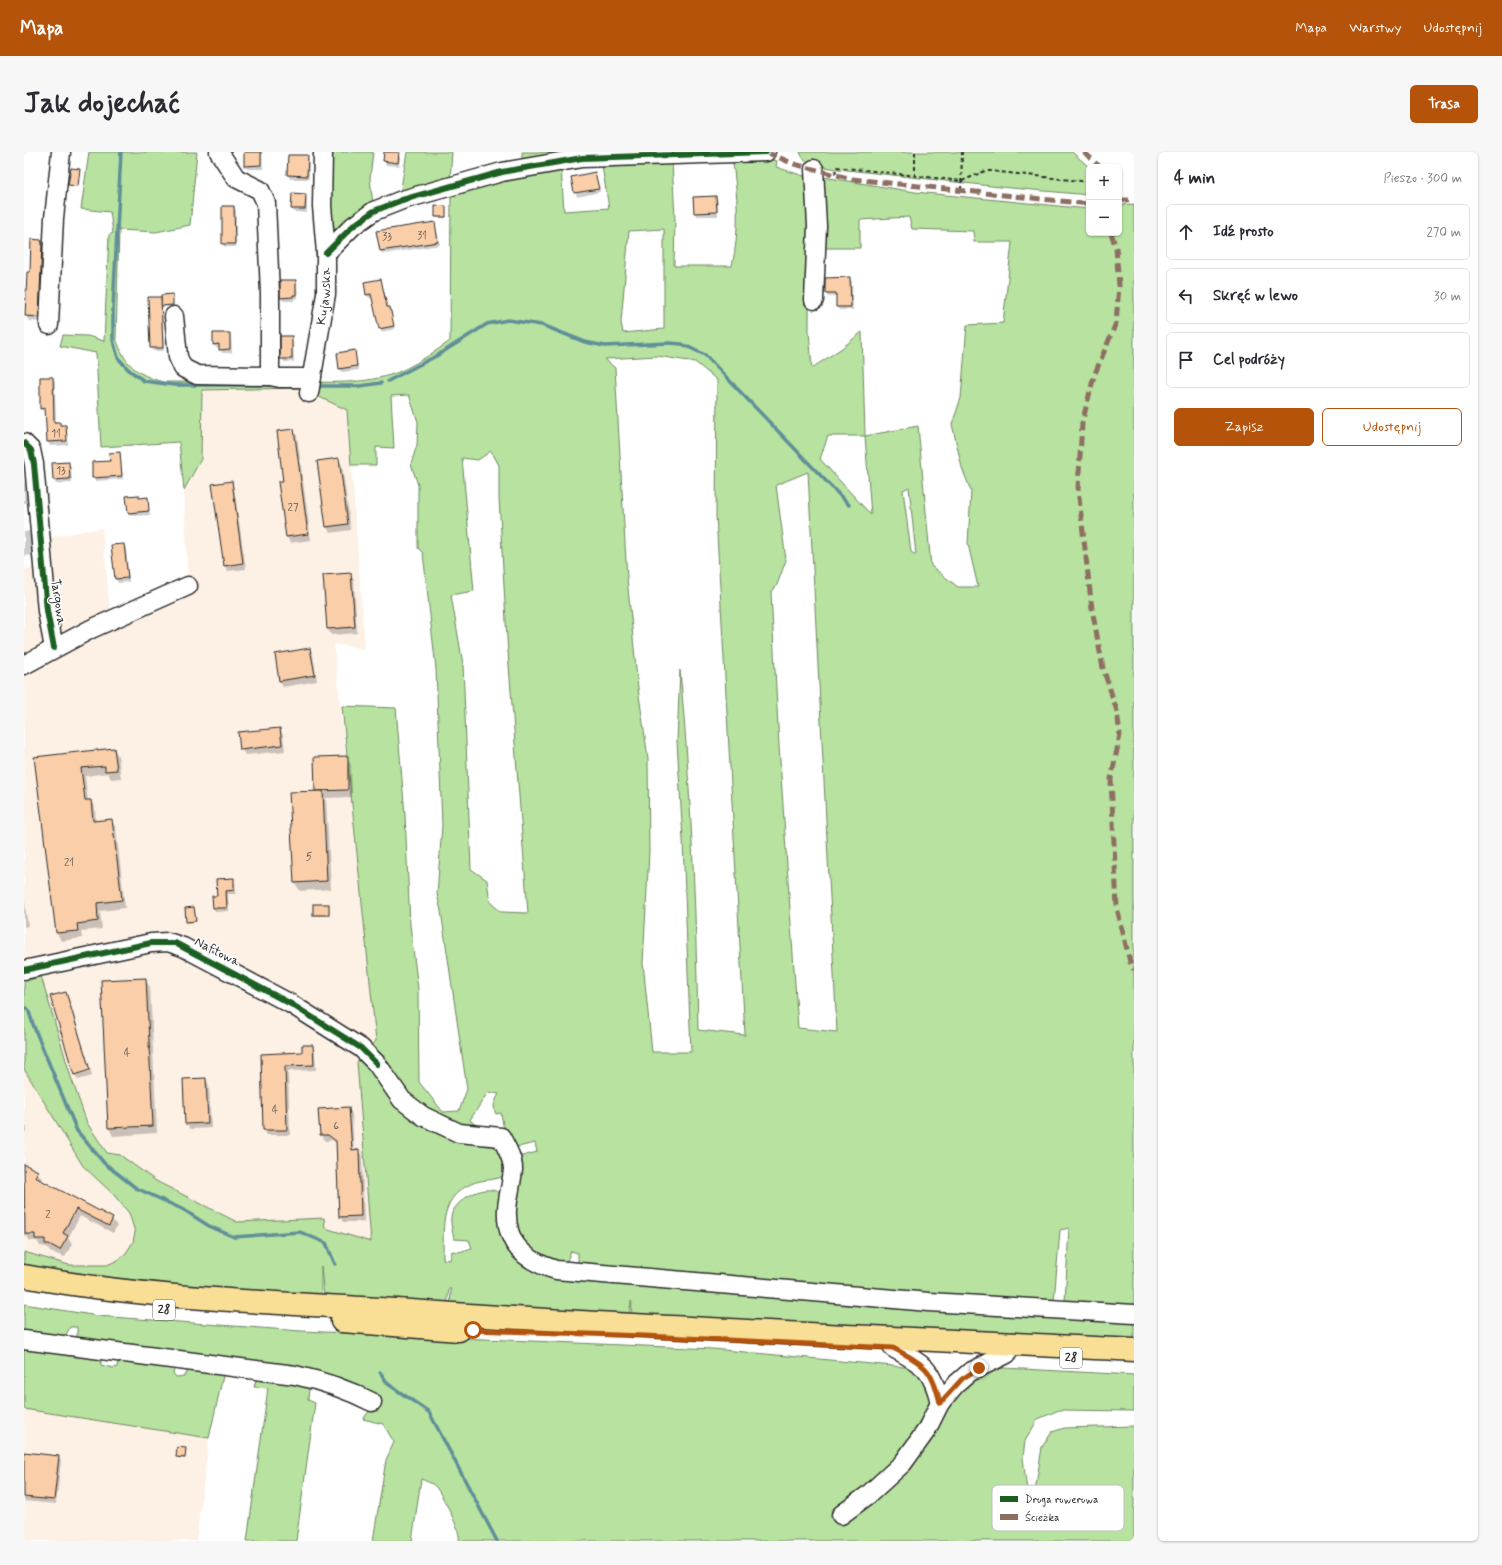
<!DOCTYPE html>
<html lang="pl">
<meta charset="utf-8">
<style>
body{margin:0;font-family:Mynerve,sans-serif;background:#f7f7f7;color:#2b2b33}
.controls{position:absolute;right:12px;top:12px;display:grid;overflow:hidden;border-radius:6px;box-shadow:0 1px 3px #0004}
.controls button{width:36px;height:36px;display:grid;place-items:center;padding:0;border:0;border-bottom:1px solid #e1e1e2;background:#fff;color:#2b2b33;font:20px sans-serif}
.stop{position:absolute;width:12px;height:12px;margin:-9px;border:3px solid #b45309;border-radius:50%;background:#fff}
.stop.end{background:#b45309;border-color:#fff;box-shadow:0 1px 4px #0008}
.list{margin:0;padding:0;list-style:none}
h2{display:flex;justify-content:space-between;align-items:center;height:52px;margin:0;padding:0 16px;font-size:17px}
h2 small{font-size:13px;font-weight:400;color:#7c7c81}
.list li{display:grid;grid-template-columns:26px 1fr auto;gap:12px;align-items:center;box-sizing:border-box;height:56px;margin:0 8px 8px;padding:0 8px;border:1px solid #e1e1e2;border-radius:6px}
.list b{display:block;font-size:15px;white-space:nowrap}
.list em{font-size:13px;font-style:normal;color:#7c7c81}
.actions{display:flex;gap:8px;padding:12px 16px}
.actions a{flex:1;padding:9px 0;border:1px solid #b45309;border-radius:6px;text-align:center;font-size:14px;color:#b45309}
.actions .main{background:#b45309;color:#fff}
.icon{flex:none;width:22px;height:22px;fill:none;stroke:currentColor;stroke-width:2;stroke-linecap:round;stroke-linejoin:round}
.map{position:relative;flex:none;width:1110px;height:1389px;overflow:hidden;border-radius:6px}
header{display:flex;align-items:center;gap:24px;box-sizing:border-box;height:56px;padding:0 20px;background:#b45309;color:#fff}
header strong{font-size:19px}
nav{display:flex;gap:22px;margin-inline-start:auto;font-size:14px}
.intro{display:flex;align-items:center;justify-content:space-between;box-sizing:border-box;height:96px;padding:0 24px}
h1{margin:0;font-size:28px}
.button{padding:10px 18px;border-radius:6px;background:#b45309;color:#fff;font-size:14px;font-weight:700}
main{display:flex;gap:24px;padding:0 24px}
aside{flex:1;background:#fff;border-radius:6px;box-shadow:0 1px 3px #0004}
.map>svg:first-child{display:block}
</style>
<header>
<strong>Mapa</strong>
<nav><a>Mapa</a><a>Warstwy</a><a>Udostępnij</a></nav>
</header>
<div class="intro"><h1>Jak dojechać</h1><a class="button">Trasa</a></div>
<main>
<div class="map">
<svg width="1110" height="1389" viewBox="0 0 1110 1389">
<rect width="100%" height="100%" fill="#fff"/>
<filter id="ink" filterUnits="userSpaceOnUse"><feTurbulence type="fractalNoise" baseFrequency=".025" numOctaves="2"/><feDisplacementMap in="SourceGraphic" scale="8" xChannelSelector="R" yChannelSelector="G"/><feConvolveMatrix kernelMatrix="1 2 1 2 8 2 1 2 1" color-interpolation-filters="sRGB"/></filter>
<g filter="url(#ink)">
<g fill="#fdf0e5">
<polygon points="278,236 323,258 341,497 310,492 352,889 333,910 347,1090 300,1076 299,1066 213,1070 132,1029 96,1003 84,1001 63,971 47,925 0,830 0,520 68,485 159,449 164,434 160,338 177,307 178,238"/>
<polygon points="78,376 86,459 67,467 0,506 0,418 14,414 21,386"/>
<polygon points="0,917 59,1014 89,1042 105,1061 110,1074 109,1090 102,1101 94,1108 83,1113 45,1113 0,1100"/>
<polygon points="0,1257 185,1286 172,1389 0,1389"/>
</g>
<g fill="#b7e29f" stroke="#718665" fill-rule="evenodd">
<path d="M65,0h108l-7,73 -34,7 -37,-2 -3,108c9,27 20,36 47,44h138l1,6 -100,2 -1,69 -17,31 -5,-48 -78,5 -5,-94 -36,-7 3,-11 25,1 16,5 5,-106 4,-2 -3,-21 -29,-3z"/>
<polygon points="302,0 349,0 346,26 349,52 309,81"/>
<polygon points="383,0 428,0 426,30 376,42"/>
<polygon points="498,0 533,0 532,3 498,13"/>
<path d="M776,0h272l17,15v28l-89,-8 -162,-18c-13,-2 -34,-3 -38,-17z"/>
<path d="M708,6h28l17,3 -1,6 34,11 -1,153 3,37 30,-20 20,-16 3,104 53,-10 13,140 27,21h20l-10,-43 3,-53 -9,-23 -10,-44 9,-26 6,-73 36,-2 9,-81h-38l-1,-11 -61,-2 -3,-12 -49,3v28h-41l-2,-72 98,16 174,17v24h30v-28l15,-1v1106l-69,-9 4,-73 -9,2 -6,71 -3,3 -473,-41v-10l-7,-2 -5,12c-14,-4 -41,-12 -47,-27 -7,-19 1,-59 3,-80l15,-4 -2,-9 -17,4 -15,-22 -2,-12 -5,1c-4,-8 -1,-13 3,-20l-11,-2 -18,28 8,7 -13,2 -48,-23 -48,-58 7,-7 -34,-335 54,2 9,107 5,110 8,64 1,93 24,30 16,-1 8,-22 -26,-178 -4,-17 5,-69 -6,-156 -13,-116 -5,-5v-63l-7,-21 6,-19 1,-23 -9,-27 -18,1 3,52 -18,-1v18h-25l-4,-55 -34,-16 3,-12c29,1 63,0 89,-13 16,-8 31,-18 45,-28l1,-148 110,-27 3,45 45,-3 -8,-48 71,1 3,58 -1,47h58c8,-36 6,-72 0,-108zM640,77v100l-41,4 -2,-11 8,-91zM633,204l38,6 22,18 -1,136 29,519 -47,-5c-2,-120 -7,-240 -18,-360l-3,71 6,99 8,212h-39l-9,-89 6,-111 -1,-94 -10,-70 -11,-110 -12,-210 -10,-9zM804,284h37l6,79 -51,-56zM467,299l8,14v33l8,141 21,274 -27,-1 -11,-10 -3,-22 -16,-11 -8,-205 -12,-69 23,-4 -12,-133 16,2zM784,320l29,560 -39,-4 -19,-282 -8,-153 6,-8 9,-25 -10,-75zM885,335l7,68 -5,-3 -8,-62z"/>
<path d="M17,824l30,101 16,46 20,30 13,2 36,26 81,41 87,-4 1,10 46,14 -14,-180 4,-5 31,39 100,45 10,17 2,18c-10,5 -23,3 -33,8 -33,14 -27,47 -28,75l7,1 2,-9 7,1 13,-4 -3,-8 -15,-1c-1,-6 -4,-16 -3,-22 2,-17 38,-37 50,-22 -2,7 -1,15 -1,22 -1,37 23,52 56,60l578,44v21l-503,-25 1,-15 -1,-1 -2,16 -179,-10 1,-18h-2l-2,17 -123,-7 -3,-33v32l-154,-10 -143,-20v-16l45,13h38l11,-5 8,-7 7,-11 2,-10 -6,-19 -16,-19 -30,-28 -59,-97v-87z"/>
<path d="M0,1152l74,12 203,15 412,18 201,19 10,10 7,18 -5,22 -23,36 -68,59 6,11 52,-39 26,-30 40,-65 21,-16 24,-6 130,7v36l-75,-1 -21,9 -13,22 -2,16 5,42 5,5 9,-57 10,-15 12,-4 70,-2v115h-675c3,-9 -17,-47 -24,-55 -3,-3 -10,-5 -14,-7l-9,62h-39l13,-81 8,-18 -11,-18 -20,-5 7,-9 8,1 2,-9 -23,-12 -280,-49v-14h-7l-6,12 -40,-6z"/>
<polygon points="0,1197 54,1202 77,1208 77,1213 89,1216 93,1215 94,1209 151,1216 149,1221 152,1225 161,1224 165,1216 192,1220 199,1224 185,1286 0,1257"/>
<polygon points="233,1226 283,1234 285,1236 284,1248 291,1251 272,1389 223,1389 244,1236 230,1235"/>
</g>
<g fill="#0003" fill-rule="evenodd">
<polygon points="221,0 238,0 239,17 223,17 221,14"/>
<polygon points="361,0 377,0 375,14 362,13 360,9"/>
<polygon points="283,4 285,8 285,27 266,27 264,23"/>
<polygon points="56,18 54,35 46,34 46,32"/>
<polygon points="571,21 576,40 553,45 548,26"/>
<polygon points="281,43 283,47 283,61 270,60 268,57"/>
<polygon points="692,45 694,49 694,64 673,64 671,61"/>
<polygon points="210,55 212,58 212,95 201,95 199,92"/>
<polygon points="422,55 422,66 413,66 412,65"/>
<polygon points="411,71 416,93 359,102 357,99 353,80"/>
<polygon points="17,89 20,94 17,170 5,169 2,164 7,121"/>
<polygon points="826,126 828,130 829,158 815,158 813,155 813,144 804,145 802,141"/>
<polygon points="357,128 371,177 357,180 349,145 345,146 343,143"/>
<polygon points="271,129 273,132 274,146 270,147 270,149 260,149 257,146"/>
<polygon points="148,143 149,154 138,155 140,199 129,199 127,196 136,146"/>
<polygon points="205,182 207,185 208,201 198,201 196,196 192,196 190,192"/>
<polygon points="267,185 269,189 270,210 260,210 258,206"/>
<polygon points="330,199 335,218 318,220 316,217"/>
<polygon points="29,226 31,229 32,271 35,271 37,274 41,274 43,277 44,293 26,294 24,290 22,260 19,260 17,256"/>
<polygon points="269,278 273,284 287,388 266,391 263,385 261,330"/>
<polygon points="96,301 99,327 71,329 69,326"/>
<polygon points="314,307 318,313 327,378 306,381 303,375 294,310"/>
<polygon points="44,311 47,315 48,331 32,332 30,328 29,312"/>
<polygon points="0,327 4,351 0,351"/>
<polygon points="207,330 210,336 222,417 204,419 201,414"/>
<polygon points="114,344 116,347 123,346 126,363 107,364 105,361"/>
<polygon points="5,379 7,383 9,403 0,404 0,380"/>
<polygon points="100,393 102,396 105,430 94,431 92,427 88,394"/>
<polygon points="326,422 330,428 333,481 307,483 304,477 300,424"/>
<polygon points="286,497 289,503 293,529 259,535 256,529 252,503"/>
<polygon points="256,577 259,583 261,599 221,603 217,597"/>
<polygon points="90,597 94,604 97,626 87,627 84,621 61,624 64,649 67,649 71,656 72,670 87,668 92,676 101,756 76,759 78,777 57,779 58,786 37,789 33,781 11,606"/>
<path d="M323,605l4,8 1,32 -26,1 5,91 -31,2 -5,-8 -5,-90 27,-1 -1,-1zM304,637v2l-9,1v-2z"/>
<polygon points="209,727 211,731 212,742 204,742 205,759 192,760 190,756 189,745 194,745"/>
<polygon points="0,746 4,774 0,775"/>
<polygon points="305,753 305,764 291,764 290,762"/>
<polygon points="170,756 172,770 164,771 163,770"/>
<polygon points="121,827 126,835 133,981 89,984 85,976"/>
<polygon points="41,841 45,847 66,917 51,921"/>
<polygon points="288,894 291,899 292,918 264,919 266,983 243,983 240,978 238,903 279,901"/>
<polygon points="67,919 68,924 54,928 51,923"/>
<polygon points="182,927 185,933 187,976 166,977 162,971"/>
<polygon points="325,956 328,962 330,998 334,998 338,1004 340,1070 319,1070 316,1065 313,992 308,988 301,989 297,983"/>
<polygon points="0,971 3,976 0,982"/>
<polygon points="0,1013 13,1020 18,1027 17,1029 88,1067 93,1074 89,1081 56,1064 44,1086 48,1092 41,1105 26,1100 23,1095 16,1094 13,1089 6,1089 3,1084 0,1084"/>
<polygon points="161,1297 161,1307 154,1306 153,1304"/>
<polygon points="0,1301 34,1304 37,1309 32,1352 0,1349"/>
</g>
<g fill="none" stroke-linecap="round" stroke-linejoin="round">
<g stroke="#608f99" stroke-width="3.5">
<polyline points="97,0 89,157 89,188 94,206 105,218 120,229 150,233 250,233"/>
<polyline points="364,229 414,203 463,172 484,168 518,173 561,190 581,194 645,191 658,192 681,203 825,353"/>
<polyline points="297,234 336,234 357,231"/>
<polyline points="0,855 4,857 10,875 53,979 80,1011 112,1036 160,1058 185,1074 210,1085 276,1080 302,1091 311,1112"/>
<polyline points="356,1220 364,1232 405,1260 473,1389"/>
</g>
</g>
<g fill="#f9cea8" stroke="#2b2b2b">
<polygon points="220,0 237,0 237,13 220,14"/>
<polygon points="360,0 375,0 374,11 359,9"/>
<polygon points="264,3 284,3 283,24 263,23"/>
<polygon points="47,16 56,17 54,34 44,33"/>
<polygon points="571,20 575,37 550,41 547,25"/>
<polygon points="268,41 282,42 281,57 267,57"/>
<polygon points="692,44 693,60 670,61 669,45"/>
<polygon points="411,53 422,54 422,65 411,65"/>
<polygon points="198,54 210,54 211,92 198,92"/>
<polygon points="411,70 414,90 356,99 352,79"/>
<polygon points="7,87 17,88 18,91 15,165 1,164 3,120 6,120"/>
<polygon points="826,125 827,155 812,155 812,141 801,141 801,126"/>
<polygon points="357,127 363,155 366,155 370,174 355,177 347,142 342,143 340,130"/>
<polygon points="256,128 272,128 272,143 269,143 269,145 256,146"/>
<polygon points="149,142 149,153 137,154 137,143"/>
<polygon points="124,145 137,145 139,196 126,196"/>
<polygon points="189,181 206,181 206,197 195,198 195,192 189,193"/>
<rect x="256" y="184" width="12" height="23"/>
<polygon points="331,198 333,214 315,217 313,201"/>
<polygon points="16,225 29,225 30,270 36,270 36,273 42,273 43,289 23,290 21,256 16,257"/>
<polygon points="270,277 284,382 262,385 254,330 259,330 253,279"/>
<polygon points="96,300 98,324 68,326 68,310 86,309 85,301"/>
<polygon points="315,306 324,372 302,375 293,309"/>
<polygon points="45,310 46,327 29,328 28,311"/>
<polygon points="208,329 219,411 200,414 188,332"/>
<polygon points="115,343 115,346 124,345 125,359 104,361 102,344"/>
<polygon points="100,392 104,426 91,427 87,393"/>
<polygon points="327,421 331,475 303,477 299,423"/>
<polygon points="286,496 291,523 255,529 251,502"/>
<polygon points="256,576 258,593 216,598 214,580"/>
<polygon points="90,596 93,618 81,619 81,614 57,616 61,648 67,648 69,669 88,667 98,748 73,751 74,769 53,772 54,779 32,781 10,605"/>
<polygon points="324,604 324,638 291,639 290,605"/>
<polygon points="299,639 303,729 270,731 265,640"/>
<polygon points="210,726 210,738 202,739 203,756 189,756 188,744 193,744 192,727"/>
<rect x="289" y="752" width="16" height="11"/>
<polygon points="170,755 172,769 162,770 161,756"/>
<polygon points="122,826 129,974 84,976 77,828"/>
<polygon points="42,840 66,918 50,923 26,844"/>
<polygon points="278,893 289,893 290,913 261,914 263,978 239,978 237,902 278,900"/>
<polygon points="182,926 184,971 161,972 159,927"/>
<polygon points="325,955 328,998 335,997 337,1064 315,1065 312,989 304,983 296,983 294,957"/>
<polygon points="0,1012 14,1019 11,1025 89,1066 85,1074 52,1057 39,1081 44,1084 36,1098 25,1092 21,1092 21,1087 11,1087 11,1082 1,1082"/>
<polygon points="153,1295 162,1296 161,1306 152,1305"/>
<polygon points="0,1300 35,1304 30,1348 0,1345"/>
</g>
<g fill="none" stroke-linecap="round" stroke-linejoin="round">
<g stroke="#2b2b2b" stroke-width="21">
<g id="minor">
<polyline points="195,0 212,26 236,38 242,51 246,141 246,224 256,226 288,226"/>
<polyline points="302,101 329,74 350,59 378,48 478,20 558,6 742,0"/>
<polyline points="790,148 793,74 790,17"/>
<polyline points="150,164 154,205 159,216 173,223 246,224"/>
<polyline points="25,173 30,66 37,0"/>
<path id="s1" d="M285,241l17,-99v-41l-4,-47 1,-54"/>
<polyline points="0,291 7,298 10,312 23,459 30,496"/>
<polyline points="0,513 67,477 164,434"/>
<path d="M0,818l127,-27 17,-1 15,5 108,57 70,44 16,16 25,36 21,16 36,17 42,4c5,10 12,21 12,32 -1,13 -5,27 -6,40 -2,36 19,52 49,61l373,32 205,12"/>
<path d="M0,1188l271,35c27,6 52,14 77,27"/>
<path d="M869,1196c30,16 39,20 47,55"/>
<polyline points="817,1363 844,1343 879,1311 902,1279 916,1251 931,1233 946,1220 983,1202"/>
</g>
</g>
<g stroke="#2b2b2b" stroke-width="25">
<g id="major">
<path d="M0,1124c123,23 248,26 373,34 245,18 491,27 737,40"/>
<polyline points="318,1169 435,1178"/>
</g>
</g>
<g stroke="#2b2b2b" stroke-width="2" stroke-dasharray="4 3" stroke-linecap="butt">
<polyline points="891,0 891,23"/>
<polyline points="811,22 813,15 938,29 961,19 967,19 1065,30"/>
<polyline points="937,38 938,0"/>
</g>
<use href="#minor" stroke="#fff" stroke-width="18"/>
<use href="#major" stroke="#f9df96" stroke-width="22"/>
<g stroke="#8d6e63" stroke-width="5" stroke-dasharray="10 5" stroke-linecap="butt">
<polyline points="742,0 770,12 828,27 1065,52"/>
<polyline points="1060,0 1076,15"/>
<polyline points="1095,48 1110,48"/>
<polyline points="1087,81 1092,96 1095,134 1092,171 1070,224 1058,271 1054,337 1068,457 1079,516 1093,559 1096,583 1087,627 1093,756 1106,810 1110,818"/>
</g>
<g stroke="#fff" stroke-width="8">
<g id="cycleway">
<polyline points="302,101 329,74 350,59 378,48 478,20 558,6 742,0"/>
<polyline points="0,291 7,298 10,312 23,459 30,496"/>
<polyline points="0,818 127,791 151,791 267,852 337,896 353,912"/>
</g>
</g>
<use href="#cycleway" stroke="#1b5e20" stroke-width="6"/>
</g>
</g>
<g fill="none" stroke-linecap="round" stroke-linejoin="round" filter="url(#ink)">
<path stroke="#b45309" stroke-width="5" d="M449,1178l172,6 248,12c31,16 39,20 47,55l22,-24 17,-11"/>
</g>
<g text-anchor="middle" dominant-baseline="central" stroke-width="3" stroke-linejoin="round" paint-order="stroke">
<g font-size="11" fill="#5e544a">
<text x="398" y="84">31</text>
<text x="363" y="85">33</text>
<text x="32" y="282">11</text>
<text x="37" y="319">13</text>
<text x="269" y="356">27</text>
<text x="285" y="705">5</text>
<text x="45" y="711">21</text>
<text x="103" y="901">4</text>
<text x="251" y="958">4</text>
<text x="312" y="974">6</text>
<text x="24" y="1063">2</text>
</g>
<g fill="#fff" stroke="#6b6b6b" stroke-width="1">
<rect x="129" y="1148" width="22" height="20" rx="3"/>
<rect x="1036" y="1196" width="22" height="20" rx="3"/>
</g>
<g font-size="12" font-weight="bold" fill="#2b2b2b">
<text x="140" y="1158">28</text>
<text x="1047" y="1206">28</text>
</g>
<g font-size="13" fill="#2b2b2b" stroke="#fff">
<text stroke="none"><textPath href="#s1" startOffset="98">Kujawska</textPath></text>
<text transform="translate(34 450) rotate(82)">Targowa</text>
<text transform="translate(193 800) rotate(27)">Naftowa</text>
</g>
</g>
<rect x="968" y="1333" width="132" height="46" rx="6" fill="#fff" stroke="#bfbfbf" stroke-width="1"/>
<rect x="976" y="1344" width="18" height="6" fill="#1b5e20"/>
<rect x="976" y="1362" width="18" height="6" fill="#8d6e63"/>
<g font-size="11" fill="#2b2b2b">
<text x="1001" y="1351">Droga rowerowa</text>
<text x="1001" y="1369">Ścieżka</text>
</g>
</svg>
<div class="controls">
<button>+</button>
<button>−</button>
</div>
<div class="stop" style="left:449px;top:1178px"></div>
<div class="stop end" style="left:955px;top:1216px"></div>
</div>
<aside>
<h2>4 min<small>Pieszo · 300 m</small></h2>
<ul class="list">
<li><svg class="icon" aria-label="ahead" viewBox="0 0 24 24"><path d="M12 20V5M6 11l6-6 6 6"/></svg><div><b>Idź prosto</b></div><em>270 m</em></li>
<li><svg class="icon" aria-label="left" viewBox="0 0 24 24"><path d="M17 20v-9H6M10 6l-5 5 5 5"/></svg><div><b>Skręć w lewo</b></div><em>30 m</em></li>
<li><svg class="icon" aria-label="arrive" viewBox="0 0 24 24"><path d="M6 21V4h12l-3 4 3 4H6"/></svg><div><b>Cel podróży</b></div></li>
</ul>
<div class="actions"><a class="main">Zapisz</a><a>Udostępnij</a></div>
</aside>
</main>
